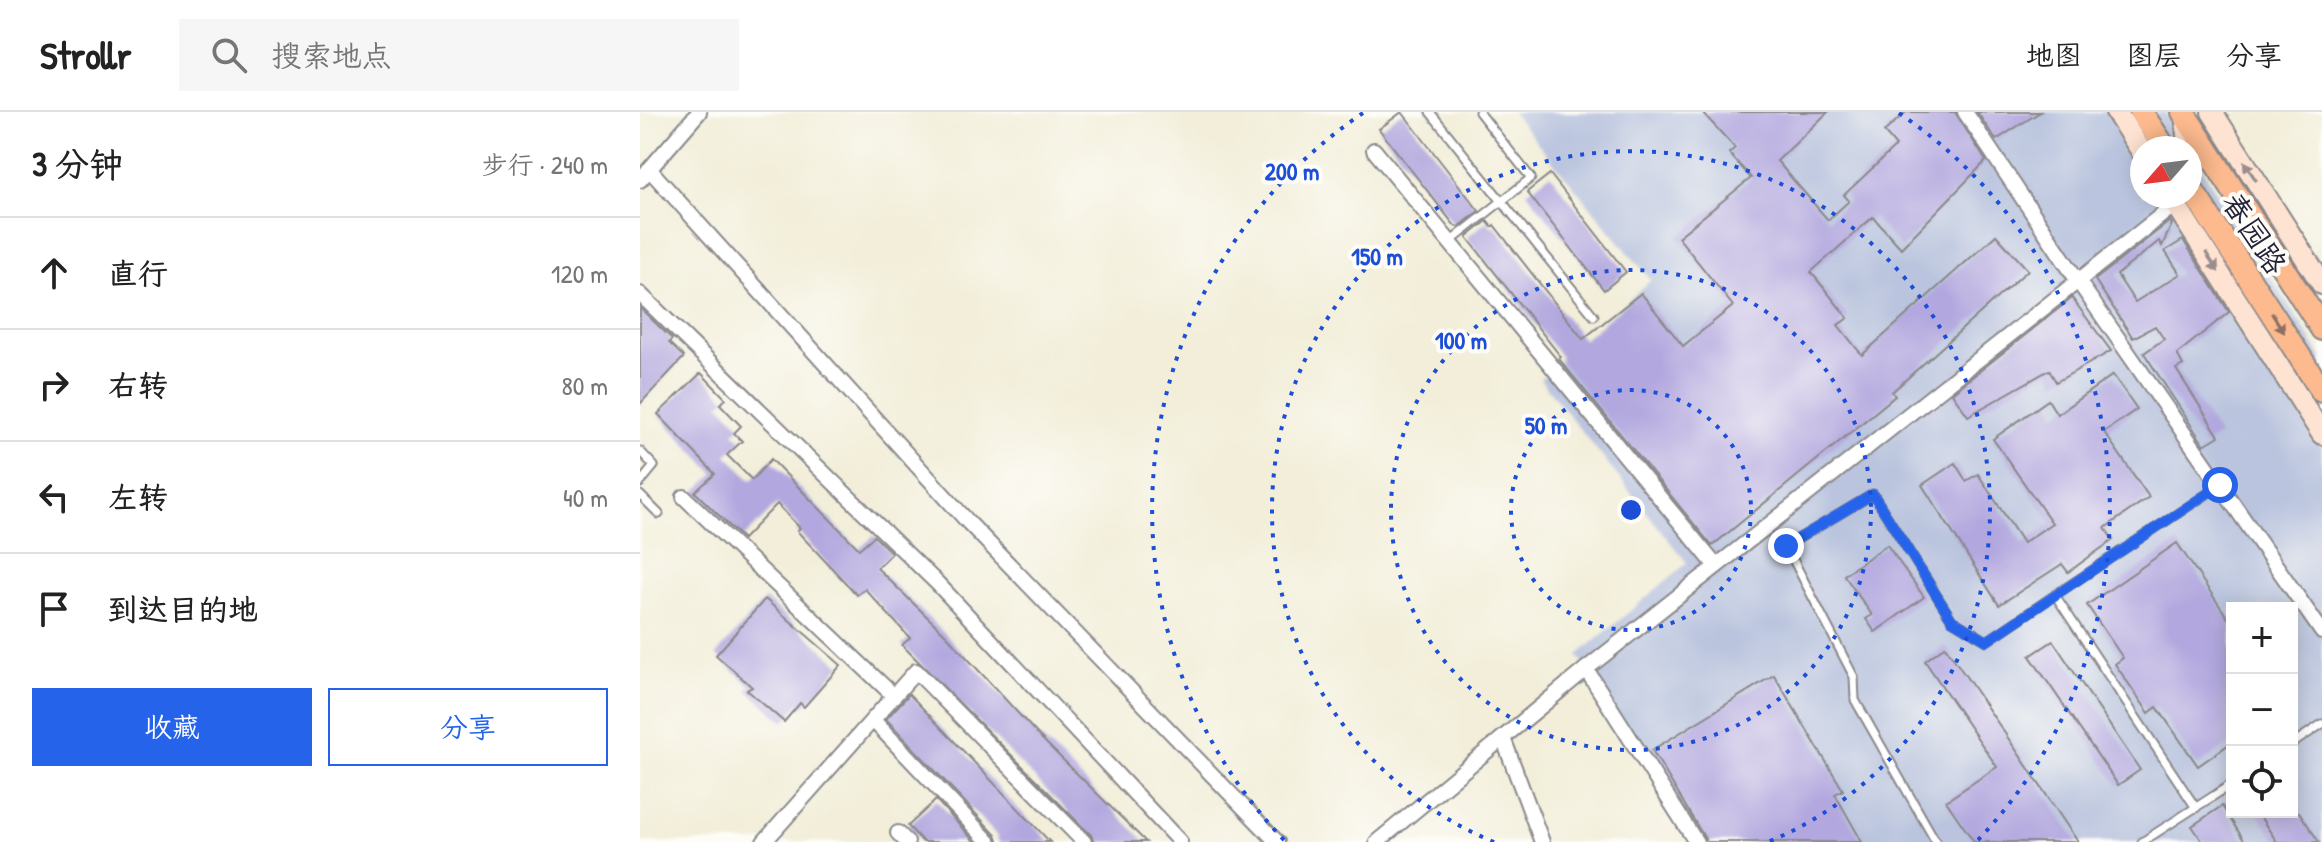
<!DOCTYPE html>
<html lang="zh">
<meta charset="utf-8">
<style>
body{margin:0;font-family:"Patrick Hand","LXGW WenKai TC",sans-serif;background:#f6f6f6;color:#222}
.controls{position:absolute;right:24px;bottom:24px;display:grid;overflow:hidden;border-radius:0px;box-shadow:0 4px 20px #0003}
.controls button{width:72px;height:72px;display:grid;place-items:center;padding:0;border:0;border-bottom:2px solid #e0e0e0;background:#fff;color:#222;font:40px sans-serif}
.compass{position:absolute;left:1490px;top:24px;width:72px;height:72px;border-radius:50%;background:#fff;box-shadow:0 4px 20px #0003;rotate:242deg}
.stop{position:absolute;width:24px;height:24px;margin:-18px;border:6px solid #2563eb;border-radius:50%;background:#fff}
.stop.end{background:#2563eb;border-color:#fff;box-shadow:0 2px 8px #0008}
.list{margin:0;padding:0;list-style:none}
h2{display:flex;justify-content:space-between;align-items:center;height:104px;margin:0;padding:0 32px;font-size:34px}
h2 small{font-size:26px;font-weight:400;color:#767676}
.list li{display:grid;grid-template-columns:52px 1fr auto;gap:24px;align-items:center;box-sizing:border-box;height:112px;padding:0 32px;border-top:2px solid #e0e0e0}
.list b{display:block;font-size:30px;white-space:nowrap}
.list em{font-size:26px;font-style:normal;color:#767676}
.actions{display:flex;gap:16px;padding:24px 32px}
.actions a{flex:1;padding:18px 0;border:2px solid #2563eb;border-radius:0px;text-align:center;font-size:28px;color:#2563eb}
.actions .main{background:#2563eb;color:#fff}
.icon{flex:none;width:44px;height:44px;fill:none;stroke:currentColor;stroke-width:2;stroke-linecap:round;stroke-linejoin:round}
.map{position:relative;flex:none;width:1682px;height:730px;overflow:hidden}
header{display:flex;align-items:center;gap:48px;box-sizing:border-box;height:112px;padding:0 40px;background:#fff;border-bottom:2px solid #e0e0e0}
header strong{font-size:38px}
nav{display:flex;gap:44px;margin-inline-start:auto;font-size:28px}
.search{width:560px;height:72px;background:#f6f6f6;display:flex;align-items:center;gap:20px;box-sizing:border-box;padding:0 28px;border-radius:0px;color:#767676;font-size:30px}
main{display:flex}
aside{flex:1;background:#fff}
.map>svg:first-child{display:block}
</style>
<header>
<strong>Strollr</strong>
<div class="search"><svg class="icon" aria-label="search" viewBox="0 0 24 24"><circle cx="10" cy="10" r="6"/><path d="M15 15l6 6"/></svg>搜索地点</div>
<nav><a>地图</a><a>图层</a><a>分享</a></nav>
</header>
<main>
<aside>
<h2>3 分钟<small>步行 · 240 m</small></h2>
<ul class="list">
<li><svg class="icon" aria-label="ahead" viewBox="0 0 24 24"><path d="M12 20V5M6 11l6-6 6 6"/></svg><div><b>直行</b></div><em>120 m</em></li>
<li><svg class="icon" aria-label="right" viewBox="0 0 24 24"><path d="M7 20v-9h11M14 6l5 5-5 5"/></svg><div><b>右转</b></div><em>80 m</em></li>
<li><svg class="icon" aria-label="left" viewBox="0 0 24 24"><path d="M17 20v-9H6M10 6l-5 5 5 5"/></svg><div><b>左转</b></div><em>40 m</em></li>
<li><svg class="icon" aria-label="arrive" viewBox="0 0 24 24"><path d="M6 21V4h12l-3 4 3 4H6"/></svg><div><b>到达目的地</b></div></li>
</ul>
<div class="actions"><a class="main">收藏</a><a>分享</a></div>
</aside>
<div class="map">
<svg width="1682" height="730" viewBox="0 0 1682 730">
<rect width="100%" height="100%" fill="#fdfcf7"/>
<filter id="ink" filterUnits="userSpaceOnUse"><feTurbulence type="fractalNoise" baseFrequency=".0125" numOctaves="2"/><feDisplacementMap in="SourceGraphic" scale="16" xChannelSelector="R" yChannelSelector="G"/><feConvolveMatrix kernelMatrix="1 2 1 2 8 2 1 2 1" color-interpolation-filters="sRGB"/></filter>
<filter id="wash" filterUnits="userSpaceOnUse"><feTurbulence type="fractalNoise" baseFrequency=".006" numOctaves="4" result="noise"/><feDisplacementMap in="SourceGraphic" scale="32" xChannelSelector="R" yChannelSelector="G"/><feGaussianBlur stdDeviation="1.8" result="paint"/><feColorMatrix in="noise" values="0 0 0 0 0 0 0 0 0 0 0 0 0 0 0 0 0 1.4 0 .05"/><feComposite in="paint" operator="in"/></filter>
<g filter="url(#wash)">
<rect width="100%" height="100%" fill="#f2eed9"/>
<path fill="#bac4de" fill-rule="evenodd" d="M872,0h653l23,36h-46v48h48v-45l132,206v485h-625l-119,-187 109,-92 -147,-184 111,-99zM1592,496h60v204h-60z"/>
<g id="blocks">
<g fill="#b2a8df">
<polygon points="762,0 839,99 819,115 815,114 739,17"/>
<polygon points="1062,0 1188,0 1137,49 1188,108 1209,89 1204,83 1256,34 1244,20 1266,0 1315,0 1346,49 1261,136 1233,105 1171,160 1208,206 1198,213 1222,243 1356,123 1388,158 1252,280 1255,284 1072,434 919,247 921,245 827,125 847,109 852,115 854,113 943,227 1001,181 1043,234 1093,194 1038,125 1111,66 1089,41 1095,36"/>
<polygon points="1337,0 1400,0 1356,28"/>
<polygon points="910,62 986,160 964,178 887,80"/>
<polygon points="1530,109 1532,112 1522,134 1519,129 1477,163 1495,190 1540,162 1525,139 1543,128 1589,200 1537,242 1543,253 1536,257 1579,324 1564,333 1504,241 1524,227 1515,214 1493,226 1455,168"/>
<polygon points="1432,186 1471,239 1416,270 1409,258 1328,304 1312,281"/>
<polygon points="0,196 32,227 29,231 44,245 0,292"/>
<polygon points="61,261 86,287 80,292 101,314 94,321 102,329 87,343 112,368 131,347 219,437 234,424 252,441 237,456 307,524 399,624 506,730 454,730 451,723 262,533 270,526 225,477 217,483 157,419 160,416 137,392 103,427 55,380 75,362 18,302"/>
<polygon points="1473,263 1497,297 1464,320 1509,385 1465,416 1473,428 1428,460 1422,452 1359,493 1282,373 1315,351 1326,369 1338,362 1383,431 1412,411 1353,327 1408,288 1417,302"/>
<polygon points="1537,431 1592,512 1592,630 1558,654 1517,595 1509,601 1475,552 1483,546 1447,493"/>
<polygon points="1247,433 1284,485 1235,520 1226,507 1232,503 1204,463"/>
<polygon points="125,487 201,553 164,595 160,591 144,610 107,578 112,575 76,543"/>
<polygon points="1413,529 1500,658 1478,673 1390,544"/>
<polygon points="1305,534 1366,623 1438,730 1334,730 1306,689 1357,655 1285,549"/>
<polygon points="1134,563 1203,678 1195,682 1222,730 1067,730 1012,638"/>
<polygon points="269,582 410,730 359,730 356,723 246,607"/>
<polygon points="296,688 335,730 283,730 268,714"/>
<polygon points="1582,694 1605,730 1563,730 1552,714"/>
<polygon points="1617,700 1659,700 1679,730 1637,730"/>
</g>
</g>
</g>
<g filter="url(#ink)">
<use href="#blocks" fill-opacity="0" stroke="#8a888a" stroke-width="2"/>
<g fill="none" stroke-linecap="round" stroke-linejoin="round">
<g stroke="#8a888a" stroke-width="11">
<g id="lane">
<polyline points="790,0 954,204"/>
<polyline points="810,130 891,66 839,0"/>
<polyline points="0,339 14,354 0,371"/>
<polyline points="0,383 19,402"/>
<polyline points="1415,483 1579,374"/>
<polyline points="1652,632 1682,612"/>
<polyline points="1296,730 1215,588 1214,565 1146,434 1233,382 1312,508 1347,529 1415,483 1556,696"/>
<polyline points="1502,730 1592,672"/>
</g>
</g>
<g stroke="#8a888a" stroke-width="18">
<g id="street">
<polyline points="1325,0 1438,169 1682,520"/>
<polyline points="734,38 1076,454"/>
<polyline points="10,58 329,411 637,730"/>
<polyline points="0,68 59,0"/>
<polyline points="0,182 298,472 540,730"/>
<polyline points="44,385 254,584"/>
<polyline points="946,557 1056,730"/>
<polyline points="233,608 349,730"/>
<polyline points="863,626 902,730"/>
<polyline points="258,721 267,730"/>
<polyline points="124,730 276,559 444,730"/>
<polyline points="737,730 946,557 1542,87"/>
</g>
</g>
<g stroke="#8a888a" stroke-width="24">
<g id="secondary">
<polyline points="1476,0 1502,40"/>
<polyline points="1572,0 1682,172"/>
<polyline points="1545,1 1548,36"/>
<polyline points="1530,84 1682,322"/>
</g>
</g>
<g stroke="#8a888a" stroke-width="26">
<g id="primary">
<polyline points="1501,0 1525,36"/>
<polyline points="1543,0 1682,217"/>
<polyline points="1550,75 1682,279"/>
</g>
</g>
<use href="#lane" stroke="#fff" stroke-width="7"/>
<use href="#street" stroke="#fff" stroke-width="14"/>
<use href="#secondary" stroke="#fee3d2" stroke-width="20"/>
<use href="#primary" stroke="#fcba8e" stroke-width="22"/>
</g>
<defs><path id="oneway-solid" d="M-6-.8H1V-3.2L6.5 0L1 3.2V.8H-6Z" transform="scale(2)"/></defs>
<g fill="#9b8c8e">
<use href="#oneway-solid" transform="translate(1610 59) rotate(-123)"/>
<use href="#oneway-solid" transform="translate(1572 150) rotate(57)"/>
</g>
<use fill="#8f6e64" href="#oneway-solid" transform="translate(1638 211) rotate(57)"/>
</g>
<g fill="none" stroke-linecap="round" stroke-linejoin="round" filter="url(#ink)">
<polyline stroke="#2563eb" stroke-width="10" points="1146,434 1233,382 1312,508 1347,529 1580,373"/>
</g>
<g fill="none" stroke="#1d4ed8" stroke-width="4" stroke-dasharray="4 8">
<circle cx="991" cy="398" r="120"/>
<circle cx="991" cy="398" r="240"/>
<path d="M854 730A359 359 0 1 1 1128 730"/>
<path d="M644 728A479 479 0 0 1 723 1M1259 1A479 479 0 0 1 1338 728"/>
</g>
<g text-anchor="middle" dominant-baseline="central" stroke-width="8" stroke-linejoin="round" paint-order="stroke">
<g font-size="30" fill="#22223b" stroke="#fdfcf7">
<text transform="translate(1615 121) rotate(57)">春园路</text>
</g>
</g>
<circle cx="991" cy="398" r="12" fill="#1d4ed8" stroke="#fdfcf7" stroke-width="4"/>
<g font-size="24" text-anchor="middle" font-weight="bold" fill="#1d4ed8" stroke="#fdfcf7" stroke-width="8" stroke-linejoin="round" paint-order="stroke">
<text x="652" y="68">200 m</text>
<text x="737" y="153">150 m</text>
<text x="821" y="237">100 m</text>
<text x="906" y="322">50 m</text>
</g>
</svg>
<div class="controls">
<button>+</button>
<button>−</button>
<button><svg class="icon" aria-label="locate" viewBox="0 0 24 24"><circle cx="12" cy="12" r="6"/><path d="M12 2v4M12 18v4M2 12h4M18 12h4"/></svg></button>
</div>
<svg class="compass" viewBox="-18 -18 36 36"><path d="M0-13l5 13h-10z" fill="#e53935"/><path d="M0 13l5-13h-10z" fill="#767676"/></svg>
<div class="stop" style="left:1580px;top:373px"></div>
<div class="stop end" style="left:1146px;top:434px"></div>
</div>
</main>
